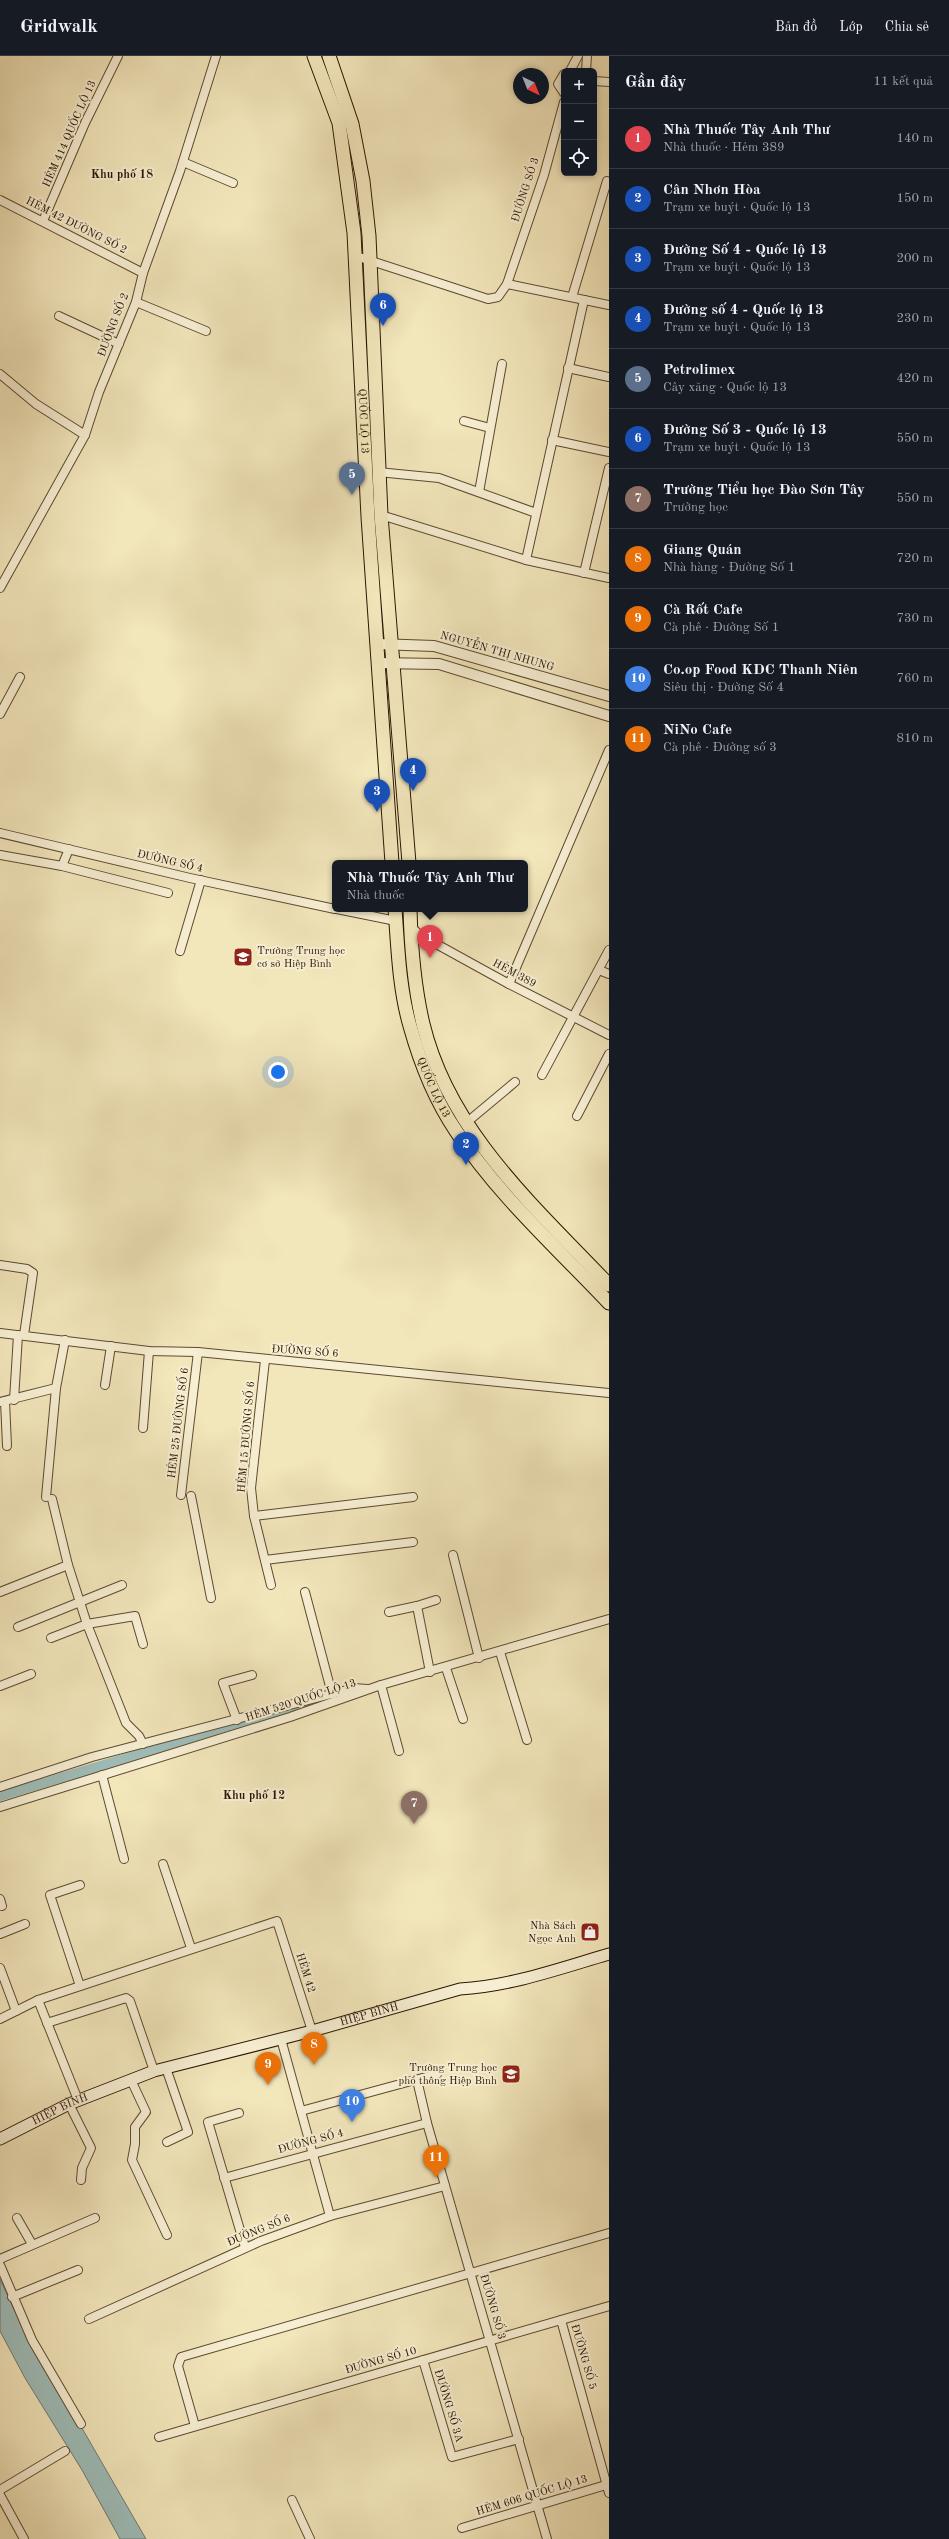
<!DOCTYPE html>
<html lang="vi">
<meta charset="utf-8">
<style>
body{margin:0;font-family:"Old Standard TT",serif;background:#20242c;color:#f1f3f6}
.controls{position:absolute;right:12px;top:12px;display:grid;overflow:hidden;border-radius:6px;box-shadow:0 2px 6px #0003}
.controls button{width:36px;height:36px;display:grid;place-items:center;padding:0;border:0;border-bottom:1px solid #363941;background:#171b24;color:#f1f3f6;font:20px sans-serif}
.compass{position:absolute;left:513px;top:12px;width:36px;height:36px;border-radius:50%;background:#171b24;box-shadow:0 2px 6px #0003;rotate:137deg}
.you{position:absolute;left:278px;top:1016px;width:14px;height:14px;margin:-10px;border:3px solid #fff;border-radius:50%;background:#1a73e8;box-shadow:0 0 0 6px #1a73e833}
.badge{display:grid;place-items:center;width:26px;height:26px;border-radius:50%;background:#7c3aed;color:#fff;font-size:13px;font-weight:700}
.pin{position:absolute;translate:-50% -33px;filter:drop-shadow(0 1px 2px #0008)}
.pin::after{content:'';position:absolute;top:21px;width:14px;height:12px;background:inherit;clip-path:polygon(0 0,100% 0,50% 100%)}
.popup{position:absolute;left:332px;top:804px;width:196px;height:52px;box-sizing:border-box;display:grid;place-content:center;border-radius:6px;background:#171b24;filter:drop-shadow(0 1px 3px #0005);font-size:13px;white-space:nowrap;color:#9ea1a6}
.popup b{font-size:15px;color:#f1f3f6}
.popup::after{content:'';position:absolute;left:50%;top:100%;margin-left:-8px;border:8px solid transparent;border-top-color:#171b24}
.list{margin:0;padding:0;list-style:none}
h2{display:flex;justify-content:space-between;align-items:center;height:52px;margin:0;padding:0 16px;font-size:17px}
h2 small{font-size:13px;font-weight:400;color:#9ea1a6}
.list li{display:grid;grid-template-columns:26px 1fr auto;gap:12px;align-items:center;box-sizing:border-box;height:60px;padding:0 16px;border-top:1px solid #363941}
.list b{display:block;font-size:15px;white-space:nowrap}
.list p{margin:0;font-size:13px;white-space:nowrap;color:#9ea1a6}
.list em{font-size:13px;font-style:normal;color:#9ea1a6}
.icon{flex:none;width:22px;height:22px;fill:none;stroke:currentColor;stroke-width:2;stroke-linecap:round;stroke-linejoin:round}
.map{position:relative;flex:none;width:609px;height:2483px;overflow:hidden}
header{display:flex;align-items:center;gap:24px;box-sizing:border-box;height:56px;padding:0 20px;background:#171b24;border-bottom:1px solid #363941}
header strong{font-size:19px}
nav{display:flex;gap:22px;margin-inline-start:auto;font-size:14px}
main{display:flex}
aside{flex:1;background:#171b24}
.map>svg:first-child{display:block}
</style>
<header>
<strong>Gridwalk</strong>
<nav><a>Bản đồ</a><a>Lớp</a><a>Chia sẻ</a></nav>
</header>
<main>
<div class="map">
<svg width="609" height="2483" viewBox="0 0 609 2483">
<rect width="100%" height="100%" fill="#f2e6bb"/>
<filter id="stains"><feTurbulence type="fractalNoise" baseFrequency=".005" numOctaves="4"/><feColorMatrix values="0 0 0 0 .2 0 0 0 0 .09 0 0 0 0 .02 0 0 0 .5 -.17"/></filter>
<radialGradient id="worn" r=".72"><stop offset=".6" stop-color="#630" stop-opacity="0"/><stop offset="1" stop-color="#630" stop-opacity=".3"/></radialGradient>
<polygon fill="#9ebdb9" stroke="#707a6f" points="0,2223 35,2298 83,2374 146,2483 120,2483 82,2414 25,2322 0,2275"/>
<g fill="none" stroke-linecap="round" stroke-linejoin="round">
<polyline stroke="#9ebdb9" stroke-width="10" points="0,1740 332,1641"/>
<g stroke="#5e492f" stroke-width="10">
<g id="minor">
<polyline points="570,15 578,0"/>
<polyline points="586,15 587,0"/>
<polyline points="564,18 558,28 564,37"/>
<polyline points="594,25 609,26"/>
<polyline points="183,106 233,127"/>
<polyline points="0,144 143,217"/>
<polyline points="43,165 85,67 118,0"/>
<polyline points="356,200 488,243 498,241 507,228 544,119 564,46"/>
<polyline points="507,228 609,249"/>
<polyline points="572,241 607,125"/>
<polyline points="136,246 206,275"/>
<polyline points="59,260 119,288"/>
<polyline points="568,312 609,321"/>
<polyline points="0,318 36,348 85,379"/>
<polyline points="464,365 490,372"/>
<polyline points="552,384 609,396"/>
<polyline points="378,416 439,422 536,457"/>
<polyline points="479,436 502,308"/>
<polyline points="381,459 526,504 609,522"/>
<polyline points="526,504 584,244"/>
<polyline points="584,517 609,412"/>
<polyline points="0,532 85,379 99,336 136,246 143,217 180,115 216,0"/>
<polyline points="0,658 20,621"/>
<polyline points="0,777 190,822 335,853"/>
<polyline points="0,799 62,810 168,837"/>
<polyline points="62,810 69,793"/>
<polyline points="337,853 396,865"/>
<polyline points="411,871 420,879 509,928 609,979"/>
<polyline points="180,895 201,824"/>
<polyline points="599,914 609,918"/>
<polyline points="509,928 609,694"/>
<polyline points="542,1019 609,894"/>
<polyline points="577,1060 609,998"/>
<polyline points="466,1067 515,1026"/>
<polyline points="0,1209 27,1213 33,1217 24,1279"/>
<polyline points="0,1277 149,1295 198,1296 609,1337"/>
<polyline points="265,1304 251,1432 254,1460 271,1529"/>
<polyline points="105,1329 111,1290"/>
<polyline points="14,1344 18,1279"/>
<polyline points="5,1345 7,1390"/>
<polyline points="0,1346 56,1332"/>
<polyline points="143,1372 149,1295"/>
<polyline points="181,1439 198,1296"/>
<polyline points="191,1440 211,1542"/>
<polyline points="46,1441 56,1332 65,1284"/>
<polyline points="52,1443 68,1509 87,1568 126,1667 139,1680 143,1688"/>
<polyline points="254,1460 413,1441"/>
<polyline points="453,1499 479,1602"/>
<polyline points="265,1504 413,1486"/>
<polyline points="0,1536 68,1509"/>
<polyline points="305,1536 332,1638"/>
<polyline points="417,1550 430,1616"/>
<polyline points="389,1556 417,1550 436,1544"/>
<polyline points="18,1571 122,1529"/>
<polyline points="51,1582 87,1568 135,1560 143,1588"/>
<polyline points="500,1596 527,1684"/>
<polyline points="446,1612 463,1663"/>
<polyline points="381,1629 399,1695"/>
<polyline points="0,1630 31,1618"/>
<polyline points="237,1664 223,1627 252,1619"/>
<polyline points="102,1719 124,1803"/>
<polyline points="0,1731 92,1701 354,1632 367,1633"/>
<polyline points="0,1751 290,1661 381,1629 609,1563"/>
<polyline points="163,1808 191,1892"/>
<polyline points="0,1843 2,1850"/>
<polyline points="0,1878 25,1868"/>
<polyline points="0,1912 16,1955"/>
<polyline points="80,1930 50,1839 80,1829"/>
<polyline points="38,1944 78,2044"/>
<polyline points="0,1963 38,1944 277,1865 312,1975"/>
<polyline points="47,1967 126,1942 130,1945 154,2015"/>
<polyline points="281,1983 330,2160"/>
<polyline points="166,2012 188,2076 167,2086"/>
<polyline points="131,2024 146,2056 135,2071 135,2088 132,2104 167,2179"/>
<polyline points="417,2024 427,2067 547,2483"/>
<polyline points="69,2048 91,2092 82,2112 81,2124"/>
<polyline points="301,2055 437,2018"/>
<polyline points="239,2057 208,2066 245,2191"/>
<polyline points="224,2122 427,2067"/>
<polyline points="17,2162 32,2188"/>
<polyline points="0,2203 95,2162"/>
<polyline points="0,2209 32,2284 81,2368"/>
<polyline points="12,2241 78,2214"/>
<polyline points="89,2263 261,2185 330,2160 445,2130"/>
<polyline points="561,2264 609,2437"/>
<polyline points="423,2304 452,2401 519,2383"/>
<polyline points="195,2370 178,2310 181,2301 609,2177"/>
<polyline points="159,2381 609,2250"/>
<polyline points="0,2434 65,2395"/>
<polyline points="0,2439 24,2483"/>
<polyline points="292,2444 310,2483"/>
<polyline points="462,2472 609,2428"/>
</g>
</g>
<g stroke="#5e492f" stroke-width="12">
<g id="tertiary">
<polyline points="377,588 434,590 609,640"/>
<polyline points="378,607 439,608 609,660"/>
</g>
</g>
<g stroke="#2c1500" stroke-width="13">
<g id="secondary">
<path id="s1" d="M0,2083l69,-35 85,-33 158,-40 148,-42c51,-3 101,-21 149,-35"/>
</g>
</g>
<g stroke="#2c1500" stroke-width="15">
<g id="trunk">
<path id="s2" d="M314,0l25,67 15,110 14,284 24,346"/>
<polyline points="329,0 352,68 363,125 369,180 381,459 409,807"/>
<path id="s3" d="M395,853c3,39 4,79 15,117 10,36 25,74 46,105 42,64 101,117 153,172"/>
<path d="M410,853c1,38 4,77 13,115 26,108 112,183 186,261"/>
</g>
</g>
<use href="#minor" stroke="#f7efd3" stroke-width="8"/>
<use href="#tertiary" stroke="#f7efd3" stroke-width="10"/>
<use href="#secondary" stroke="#f7efd3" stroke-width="11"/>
<use href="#trunk" stroke="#f2e6bb" stroke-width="13"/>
</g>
<defs>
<g id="school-square" transform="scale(1)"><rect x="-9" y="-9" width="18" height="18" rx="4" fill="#8f2418" stroke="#f7efd3"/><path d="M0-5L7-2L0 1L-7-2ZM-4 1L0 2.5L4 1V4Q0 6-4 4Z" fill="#fff"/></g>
<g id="shop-square" transform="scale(1)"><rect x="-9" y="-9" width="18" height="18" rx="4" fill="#8f2418" stroke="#f7efd3"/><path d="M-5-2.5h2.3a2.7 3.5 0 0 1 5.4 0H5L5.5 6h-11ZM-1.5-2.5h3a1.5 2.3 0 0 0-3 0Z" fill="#fff"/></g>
</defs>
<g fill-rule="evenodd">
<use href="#school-square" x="243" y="901"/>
<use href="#shop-square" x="590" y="1876"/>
<use href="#school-square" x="511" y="2018"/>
</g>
<g text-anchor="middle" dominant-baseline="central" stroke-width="4" stroke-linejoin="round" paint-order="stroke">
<g font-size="11" fill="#2c1500" stroke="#f7efd3">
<text transform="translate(70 78) rotate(-66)">HẺM 414 QUỐC LỘ 13</text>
<text transform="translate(526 134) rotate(-72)">ĐƯỜNG SỔ 3</text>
<text transform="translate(76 170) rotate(27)">HẺM 42 ĐƯỜNG SỐ 2</text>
<text transform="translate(114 269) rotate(-69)">ĐƯỜNG SỐ 2</text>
<text stroke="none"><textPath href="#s2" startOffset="371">QUỐC LỘ 13</textPath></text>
<text transform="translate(497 596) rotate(16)">NGUYỄN THỊ NHUNG</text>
<text transform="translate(170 806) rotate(13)">ĐƯỜNG SỐ 4</text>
<text transform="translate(514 918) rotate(28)">HẺM 389</text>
<text stroke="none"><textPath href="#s3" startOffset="184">QUỐC LỘ 13</textPath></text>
<text transform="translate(305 1296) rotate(4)">ĐƯỜNG SỐ 6</text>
<text transform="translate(179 1367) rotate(-83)">HẺM 25 ĐƯỜNG SỐ 6</text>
<text transform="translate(247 1381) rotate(-85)">HẺM 15 ĐƯỜNG SỐ 6</text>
<text transform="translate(301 1645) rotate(-18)">HẺM 520 QUỐC LỘ 13</text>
<text transform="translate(305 1917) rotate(72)">HẺM 42</text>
<text stroke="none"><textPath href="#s1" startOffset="391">HIỆP BÌNH</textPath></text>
<text stroke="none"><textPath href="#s1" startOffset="67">HIỆP BÌNH</textPath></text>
<text transform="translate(311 2086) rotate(-15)">ĐƯỜNG SỐ 4</text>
<text transform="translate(259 2175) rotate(-22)">ĐƯỜNG SỐ 6</text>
<text transform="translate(492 2251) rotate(74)">ĐƯỜNG SỐ 3</text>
<text transform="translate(583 2301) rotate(74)">ĐƯỜNG SỐ 5</text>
<text transform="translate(381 2305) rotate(-16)">ĐƯỜNG SỐ 10</text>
<text transform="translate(448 2350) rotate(73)">ĐƯỜNG SỐ 3A</text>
<text transform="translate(532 2440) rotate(-17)">HẺM 606 QUỐC LỘ 13</text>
</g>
<g font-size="11" fill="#2c1500" stroke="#f7efd3" text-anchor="end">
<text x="257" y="895" text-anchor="start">Trường Trung học<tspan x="257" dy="13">cơ sở Hiệp Bình</tspan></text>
<text x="576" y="1870">Nhà Sách<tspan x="576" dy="13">Ngọc Anh</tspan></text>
<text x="497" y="2012">Trường Trung học<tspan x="497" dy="13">phổ thông Hiệp Bình</tspan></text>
</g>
<g font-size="12" font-weight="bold" fill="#2c1500" stroke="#f7efd3">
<text x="122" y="119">Khu phố 18</text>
<text x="254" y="1740">Khu phố 12</text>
</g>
</g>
<rect width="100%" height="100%" filter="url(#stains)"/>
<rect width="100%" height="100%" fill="url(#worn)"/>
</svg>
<div class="controls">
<button>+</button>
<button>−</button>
<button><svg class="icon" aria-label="locate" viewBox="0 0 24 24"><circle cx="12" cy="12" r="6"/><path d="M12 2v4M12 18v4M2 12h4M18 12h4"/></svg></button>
</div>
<svg class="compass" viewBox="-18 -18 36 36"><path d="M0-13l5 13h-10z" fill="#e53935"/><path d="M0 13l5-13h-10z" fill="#9ea1a6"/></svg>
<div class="you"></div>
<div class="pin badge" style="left:430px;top:902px;background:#e0444e">1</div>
<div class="popup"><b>Nhà Thuốc Tây Anh Thư</b>Nhà thuốc</div>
<div class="pin badge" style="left:466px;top:1109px;background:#1a4fb4">2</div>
<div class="pin badge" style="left:377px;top:756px;background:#1a4fb4">3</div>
<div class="pin badge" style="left:413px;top:735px;background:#1a4fb4">4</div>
<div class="pin badge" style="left:352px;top:439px;background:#5c6f8a">5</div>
<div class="pin badge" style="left:383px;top:270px;background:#1a4fb4">6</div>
<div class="pin badge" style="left:414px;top:1768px;background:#8d6e63">7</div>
<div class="pin badge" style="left:314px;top:2009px;background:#e8710a">8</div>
<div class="pin badge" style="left:268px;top:2029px;background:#e8710a">9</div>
<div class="pin badge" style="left:352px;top:2066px;background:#3f7fe0">10</div>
<div class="pin badge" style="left:436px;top:2122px;background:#e8710a">11</div>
</div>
<aside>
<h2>Gần đây<small>11 kết quả</small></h2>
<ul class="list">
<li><span class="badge" style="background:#e0444e">1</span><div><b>Nhà Thuốc Tây Anh Thư</b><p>Nhà thuốc · Hẻm 389</p></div><em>140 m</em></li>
<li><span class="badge" style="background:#1a4fb4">2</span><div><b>Cân Nhơn Hòa</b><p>Trạm xe buýt · Quốc lộ 13</p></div><em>150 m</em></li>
<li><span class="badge" style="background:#1a4fb4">3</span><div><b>Đường Số 4 - Quốc lộ 13</b><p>Trạm xe buýt · Quốc lộ 13</p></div><em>200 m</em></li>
<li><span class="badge" style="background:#1a4fb4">4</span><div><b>Đường số 4 - Quốc lộ 13</b><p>Trạm xe buýt · Quốc lộ 13</p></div><em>230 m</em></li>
<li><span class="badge" style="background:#5c6f8a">5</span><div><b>Petrolimex</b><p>Cây xăng · Quốc lộ 13</p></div><em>420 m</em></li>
<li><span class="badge" style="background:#1a4fb4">6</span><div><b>Đường Số 3 - Quốc lộ 13</b><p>Trạm xe buýt · Quốc lộ 13</p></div><em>550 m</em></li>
<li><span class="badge" style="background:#8d6e63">7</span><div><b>Trường Tiểu học Đào Sơn Tây</b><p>Trường học</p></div><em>550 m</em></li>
<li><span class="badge" style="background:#e8710a">8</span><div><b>Giang Quán</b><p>Nhà hàng · Đường Số 1</p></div><em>720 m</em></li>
<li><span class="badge" style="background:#e8710a">9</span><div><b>Cà Rốt Cafe</b><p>Cà phê · Đường Số 1</p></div><em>730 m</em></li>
<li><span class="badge" style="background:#3f7fe0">10</span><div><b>Co.op Food KDC Thanh Niên</b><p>Siêu thị · Đường Số 4</p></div><em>760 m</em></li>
<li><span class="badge" style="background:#e8710a">11</span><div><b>NiNo Cafe</b><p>Cà phê · Đường số 3</p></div><em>810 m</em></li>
</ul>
</aside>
</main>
